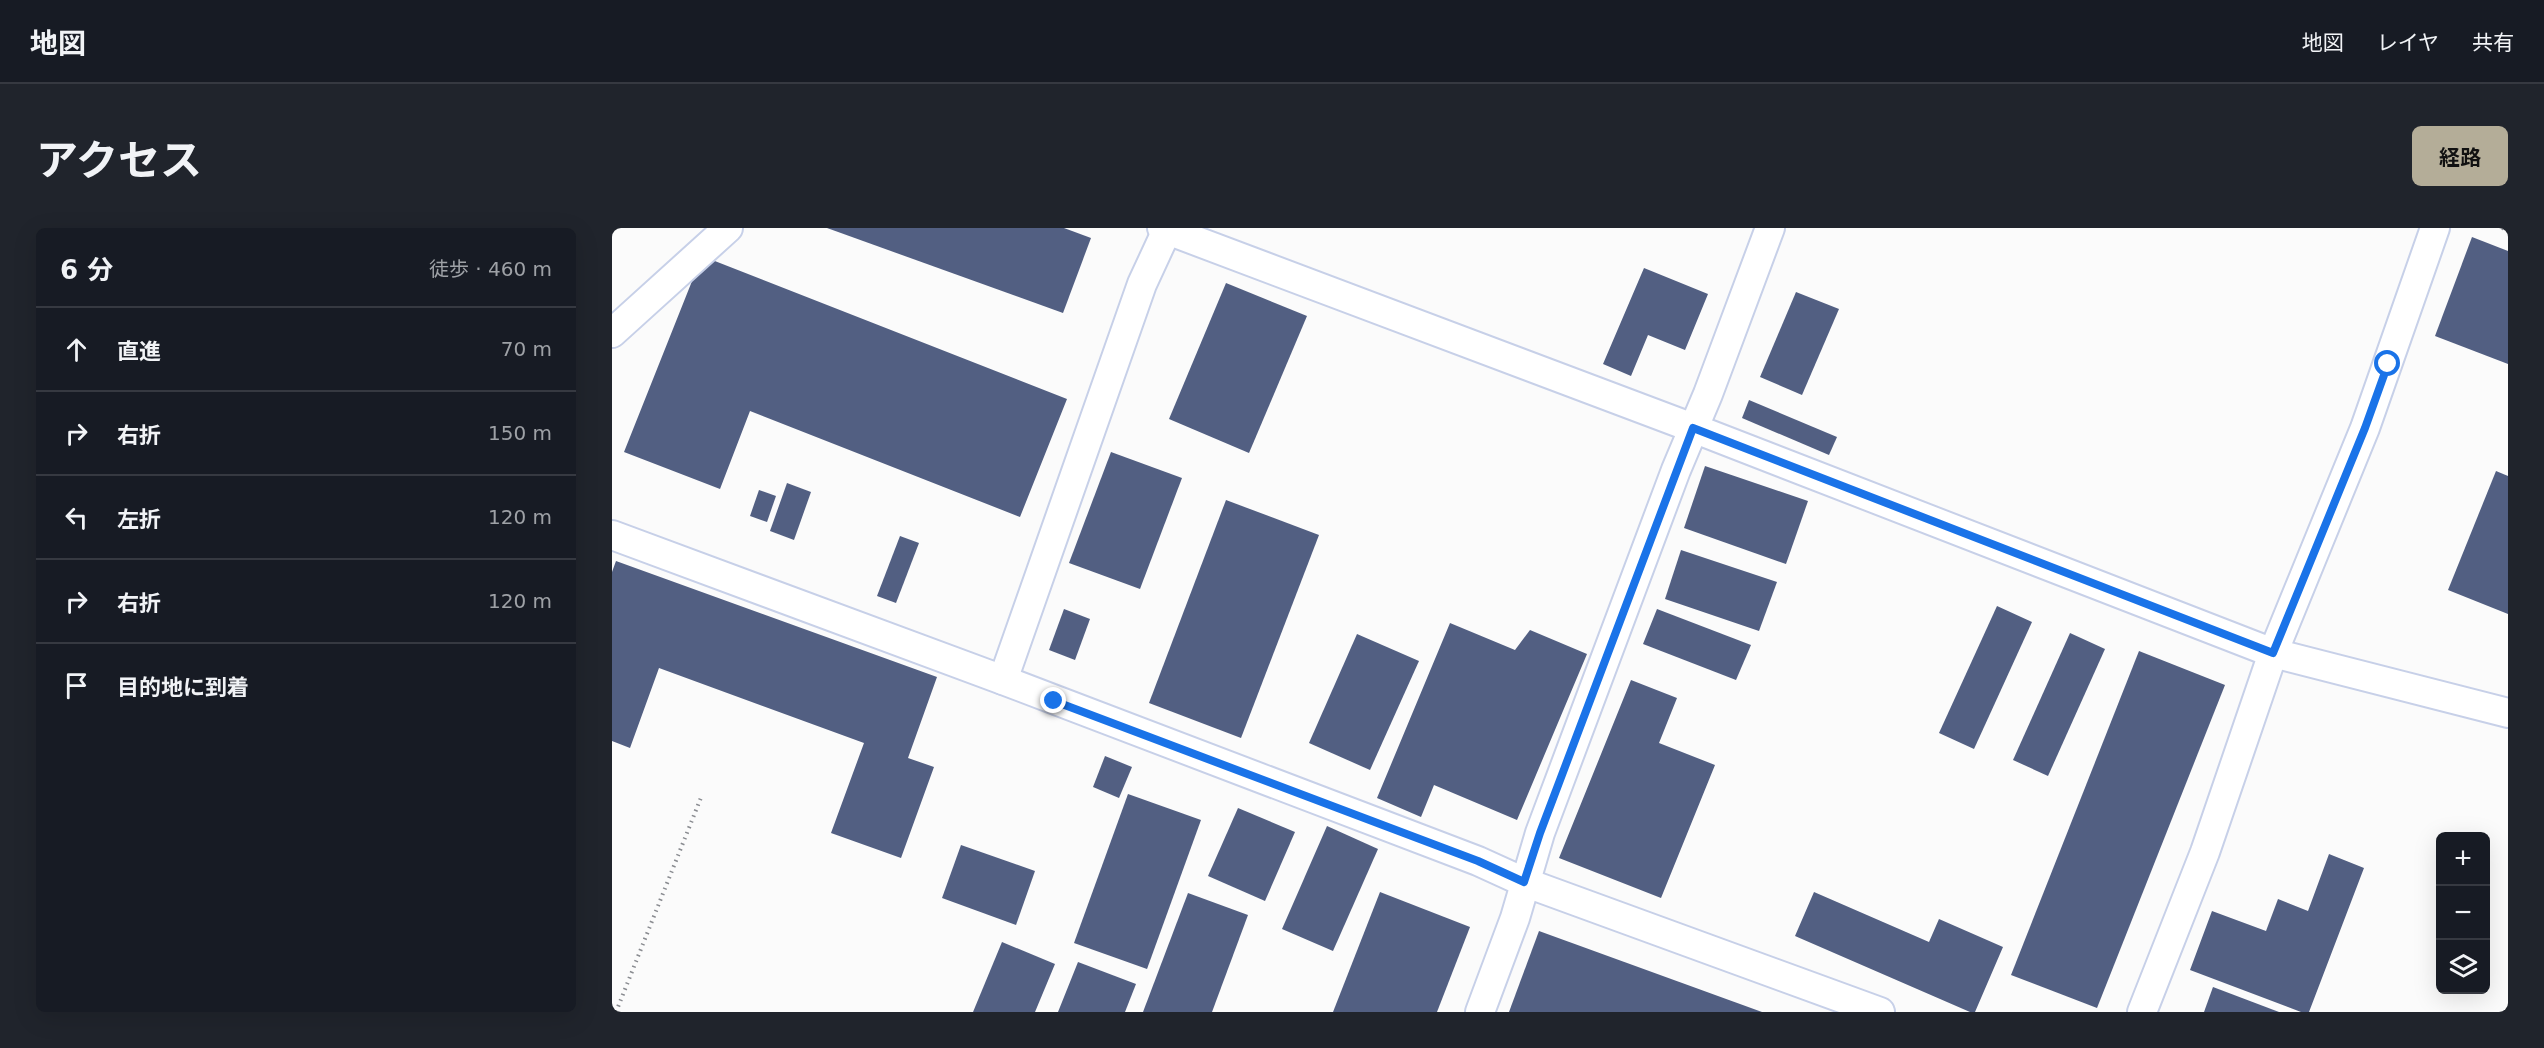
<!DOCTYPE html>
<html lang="ja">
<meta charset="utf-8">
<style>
body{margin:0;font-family:"DejaVu Sans","Noto Sans JP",sans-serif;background:#20242c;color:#f1f3f6}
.controls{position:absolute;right:18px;bottom:18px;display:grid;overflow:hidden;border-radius:9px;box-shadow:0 6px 24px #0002}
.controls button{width:54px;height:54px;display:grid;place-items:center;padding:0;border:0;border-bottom:2px solid #363941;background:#171b24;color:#f1f3f6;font:30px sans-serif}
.stop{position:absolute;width:18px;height:18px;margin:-14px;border:4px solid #1a73e8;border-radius:50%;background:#fff}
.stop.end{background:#1a73e8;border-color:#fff;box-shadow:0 2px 6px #0008}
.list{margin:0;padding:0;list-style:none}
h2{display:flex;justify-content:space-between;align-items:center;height:78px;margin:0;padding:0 24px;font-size:26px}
h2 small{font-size:20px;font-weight:400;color:#9ea1a6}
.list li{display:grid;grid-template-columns:39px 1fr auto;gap:18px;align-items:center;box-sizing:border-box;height:84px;padding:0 24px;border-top:2px solid #363941}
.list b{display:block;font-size:22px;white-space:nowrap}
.list em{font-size:20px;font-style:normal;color:#9ea1a6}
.icon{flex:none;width:33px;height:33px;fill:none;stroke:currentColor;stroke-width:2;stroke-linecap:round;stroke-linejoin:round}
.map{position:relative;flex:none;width:1896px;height:784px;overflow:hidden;border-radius:9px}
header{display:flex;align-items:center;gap:36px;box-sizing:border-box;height:84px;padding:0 30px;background:#171b24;border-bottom:2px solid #363941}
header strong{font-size:28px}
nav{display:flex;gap:33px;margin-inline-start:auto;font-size:21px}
.intro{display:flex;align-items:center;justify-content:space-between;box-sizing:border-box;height:144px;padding:0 36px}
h1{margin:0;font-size:42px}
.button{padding:15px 27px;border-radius:9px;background:#b4ad98;color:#111;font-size:21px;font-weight:700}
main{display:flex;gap:36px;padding:0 36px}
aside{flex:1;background:#171b24;border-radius:9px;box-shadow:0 6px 24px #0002}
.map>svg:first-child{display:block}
</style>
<header>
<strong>地図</strong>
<nav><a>地図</a><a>レイヤ</a><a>共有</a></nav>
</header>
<div class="intro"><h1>アクセス</h1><a class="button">経路</a></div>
<main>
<aside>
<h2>6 分<small>徒歩 · 460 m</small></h2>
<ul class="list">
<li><svg class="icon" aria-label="ahead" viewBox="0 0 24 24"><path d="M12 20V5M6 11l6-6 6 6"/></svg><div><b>直進</b></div><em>70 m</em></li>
<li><svg class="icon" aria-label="right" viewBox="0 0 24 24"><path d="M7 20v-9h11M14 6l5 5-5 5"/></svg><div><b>右折</b></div><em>150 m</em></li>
<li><svg class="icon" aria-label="left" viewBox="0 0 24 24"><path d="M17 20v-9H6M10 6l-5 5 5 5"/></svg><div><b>左折</b></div><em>120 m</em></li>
<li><svg class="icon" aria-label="right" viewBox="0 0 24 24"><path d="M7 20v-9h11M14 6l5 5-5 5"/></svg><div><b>右折</b></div><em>120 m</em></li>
<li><svg class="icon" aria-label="arrive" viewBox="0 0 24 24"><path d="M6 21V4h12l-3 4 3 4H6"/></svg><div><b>目的地に到着</b></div></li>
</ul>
</aside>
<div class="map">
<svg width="1896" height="784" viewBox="0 0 1896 784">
<rect width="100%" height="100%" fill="#fbfbfb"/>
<g fill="#525f82">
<polygon points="215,0 452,0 479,10 451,85"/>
<polygon points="1860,9 1896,23 1896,136 1823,108"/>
<polygon points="90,28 455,171 408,289 138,183 108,261 12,224"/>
<polygon points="1032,40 1096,66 1073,122 1036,107 1019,148 991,136"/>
<polygon points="614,55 695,88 637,225 557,191"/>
<polygon points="1184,64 1227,81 1190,167 1148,149"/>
<polygon points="1137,172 1225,209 1217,227 1130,190"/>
<polygon points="499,224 570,250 528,361 457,335"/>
<polygon points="1093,238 1196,273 1174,336 1072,300"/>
<polygon points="1884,243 1896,248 1896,386 1836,362"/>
<polygon points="175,255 199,264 182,312 158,303"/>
<polygon points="147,262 164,268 155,294 138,288"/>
<polygon points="614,272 707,307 629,510 537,475"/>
<polygon points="288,308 307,315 284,375 265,368"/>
<polygon points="1069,322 1165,354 1147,403 1053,371"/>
<polygon points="4,333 325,449 296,530 322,539 289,630 219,605 252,515 47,440 18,520 0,513 0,344"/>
<polygon points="1385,378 1420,394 1362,521 1327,505"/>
<polygon points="452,381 478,391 463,432 437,422"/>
<polygon points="1045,381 1139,417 1124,452 1031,416"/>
<polygon points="838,395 903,422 918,402 975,426 905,592 822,557 809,589 765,570"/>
<polygon points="1458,405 1493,421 1436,548 1401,532"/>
<polygon points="745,406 807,433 758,542 697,515"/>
<polygon points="1527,423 1613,457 1485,780 1399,747"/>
<polygon points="1019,452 1065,470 1047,515 1103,537 1049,670 947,630"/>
<polygon points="493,528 520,539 507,570 481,559"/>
<polygon points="516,566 589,592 535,741 462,715"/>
<polygon points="626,580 683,604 653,673 596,648"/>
<polygon points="715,598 766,621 721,723 670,701"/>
<polygon points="349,617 423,643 404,697 330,670"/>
<polygon points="1717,626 1752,640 1697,784 1689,784 1578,742 1600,683 1654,703 1666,671 1696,683"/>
<polygon points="768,664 858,699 825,784 721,784"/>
<polygon points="1202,664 1317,714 1327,691 1391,719 1363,784 1358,784 1183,708"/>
<polygon points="576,665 636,687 600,784 531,784"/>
<polygon points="927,703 1150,784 897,784"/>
<polygon points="390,714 443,736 423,784 361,784"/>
<polygon points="466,734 524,756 513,784 446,784"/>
<polygon points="1601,759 1667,784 1592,784"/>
</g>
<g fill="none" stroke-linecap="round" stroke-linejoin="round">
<g stroke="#c7d0e8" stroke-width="32">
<g id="street">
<polyline points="550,0 1081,200 1661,425 1896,485"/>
<polyline points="0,105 116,0"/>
<polyline points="0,307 391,452 866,633 912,654 1268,784"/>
<polyline points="391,452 530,56 555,2"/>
<polyline points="868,784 903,690 928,605 1064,242 1096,166 1158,0"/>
<polyline points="1530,784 1593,624 1661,425 1753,200 1823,0"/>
</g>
</g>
<g stroke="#898b90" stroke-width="4" stroke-dasharray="1.5 4.5" stroke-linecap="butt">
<polyline points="1890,0 1896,2"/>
<polyline points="4,784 90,567"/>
</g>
<use href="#street" stroke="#fff" stroke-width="28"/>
</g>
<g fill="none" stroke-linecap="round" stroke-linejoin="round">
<polyline stroke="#1a73e8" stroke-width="8" points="442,473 866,633 912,654 928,605 1081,200 1661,425 1753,200 1776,136"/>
</g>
</svg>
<div class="controls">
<button>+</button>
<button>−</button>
<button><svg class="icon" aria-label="layers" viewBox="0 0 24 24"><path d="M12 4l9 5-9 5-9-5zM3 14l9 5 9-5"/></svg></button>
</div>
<div class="stop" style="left:1776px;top:136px"></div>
<div class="stop end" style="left:442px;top:473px"></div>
</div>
</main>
